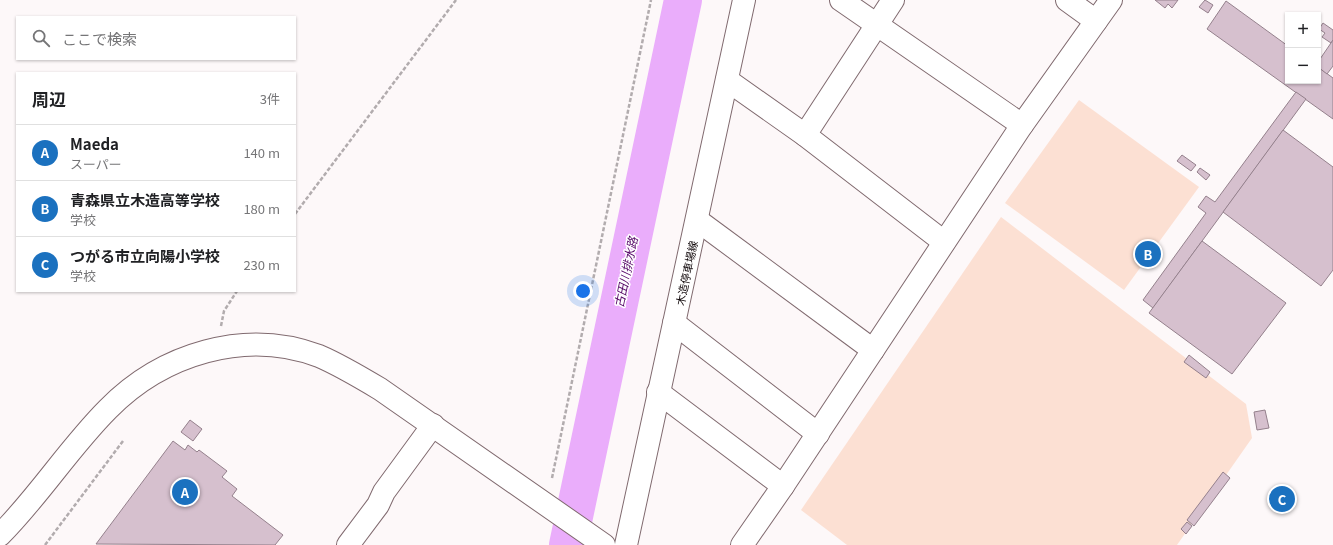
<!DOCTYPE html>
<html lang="ja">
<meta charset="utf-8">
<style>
body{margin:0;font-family:Georgia,"Noto Sans JP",serif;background:#f6f6f6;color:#202124}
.controls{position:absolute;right:12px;top:12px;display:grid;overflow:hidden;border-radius:0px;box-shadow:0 1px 3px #0004}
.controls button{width:36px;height:36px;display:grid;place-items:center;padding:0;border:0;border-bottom:1px solid #e0e0e0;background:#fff;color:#202124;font:20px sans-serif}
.you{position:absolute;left:583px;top:291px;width:14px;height:14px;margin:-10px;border:3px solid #fff;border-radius:50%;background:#1a73e8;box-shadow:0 0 0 6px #1a73e833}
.badge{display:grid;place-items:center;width:26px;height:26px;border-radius:50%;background:#1b71bf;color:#fff;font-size:13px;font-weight:700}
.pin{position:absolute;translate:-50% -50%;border:2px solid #fff;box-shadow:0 1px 4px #0006}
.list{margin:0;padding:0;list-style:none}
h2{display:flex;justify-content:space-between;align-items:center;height:52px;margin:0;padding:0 16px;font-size:17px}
h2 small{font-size:13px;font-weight:400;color:#757577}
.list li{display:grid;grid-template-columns:26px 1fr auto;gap:12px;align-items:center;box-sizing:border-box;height:56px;padding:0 16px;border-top:1px solid #e0e0e0}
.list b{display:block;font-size:15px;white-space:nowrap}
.list p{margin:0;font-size:13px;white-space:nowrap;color:#757577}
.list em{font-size:13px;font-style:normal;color:#757577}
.icon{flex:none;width:22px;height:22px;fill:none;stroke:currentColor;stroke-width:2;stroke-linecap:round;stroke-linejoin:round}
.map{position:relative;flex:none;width:1333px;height:545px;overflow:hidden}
.search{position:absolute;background:#fff;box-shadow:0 1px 3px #0004;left:16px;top:16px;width:280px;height:44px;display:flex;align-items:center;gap:10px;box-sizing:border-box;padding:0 14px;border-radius:0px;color:#757577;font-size:15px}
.panel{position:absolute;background:#fff;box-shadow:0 1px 3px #0004;left:16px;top:72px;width:280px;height:220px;border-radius:0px}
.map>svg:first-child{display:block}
</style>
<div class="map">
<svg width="1333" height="545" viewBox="0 0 1333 545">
<rect width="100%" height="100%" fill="#fdf8f9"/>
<g fill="#fce0d3">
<polygon points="1079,100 1199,187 1124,290 1005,203"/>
<polygon points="1001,217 1246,404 1252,438 1177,545 847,545 801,510"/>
</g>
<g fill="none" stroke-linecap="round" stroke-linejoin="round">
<polyline stroke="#eaadfb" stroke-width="38" points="568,545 683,0"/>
</g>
<g fill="#d6c0ce" stroke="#94808c">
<polygon points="1155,0 1178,0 1172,8 1168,4 1165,8"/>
<polygon points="1205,0 1213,5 1208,13 1199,7"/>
<polygon points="1226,1 1288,46 1288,81 1318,81 1318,67 1333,78 1333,119 1207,29"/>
<polygon points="1323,23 1333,30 1333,40 1331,43 1322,37 1325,33 1319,29"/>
<polygon points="1333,40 1333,66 1327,74 1318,67 1318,62"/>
<polygon points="1296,92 1306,99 1153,308 1143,300 1206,213 1198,207 1206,196 1215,202"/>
<polygon points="1283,130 1333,167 1333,270 1321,286 1223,212"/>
<polygon points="1182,155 1196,165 1191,171 1177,161"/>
<polygon points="1200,168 1210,175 1206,180 1197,172"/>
<polygon points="1202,241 1286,303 1232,374 1149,313"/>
<polygon points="1189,355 1210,372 1206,378 1184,362"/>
<polygon points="1265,410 1269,428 1257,430 1254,412"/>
<polygon points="190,420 202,429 193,441 181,432"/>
<polygon points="173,441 185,450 188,445 197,452 199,450 227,471 222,477 237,489 232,496 283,535 275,545 96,544"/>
<polygon points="1223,472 1230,478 1194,526 1187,520"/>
<polygon points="1187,522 1192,526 1186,534 1181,529"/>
</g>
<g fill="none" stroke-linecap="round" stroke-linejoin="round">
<g stroke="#806a6f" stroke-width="24">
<g id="minor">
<polyline points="841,0 1022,125"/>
<polyline points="1067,0 1096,21"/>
<polyline points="727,80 805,135 944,242"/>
<polyline points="805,135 893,0"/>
<polyline points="697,220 873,350"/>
<polyline points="674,323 818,434"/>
<polyline points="658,392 783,486"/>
<path d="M0,535c39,-39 69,-87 108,-126 54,-55 137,-81 211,-53 21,9 41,21 61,33l224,156"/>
<polyline points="348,545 378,505 384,492 433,425"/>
<polyline points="742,545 783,486 1022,125 1111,0"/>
</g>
</g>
<g stroke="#806a6f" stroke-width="24">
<polyline id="major" points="626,545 744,0"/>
</g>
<g stroke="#b2acae" stroke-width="2.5" stroke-dasharray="4 2" stroke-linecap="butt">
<polyline points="295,214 456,0"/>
<polyline points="221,326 224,311 237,291"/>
<polyline points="552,478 651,0"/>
<polyline points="45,545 123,441"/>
</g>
<use href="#minor" stroke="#fff" stroke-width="22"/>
<use href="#major" stroke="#fff" stroke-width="22"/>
</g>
<g text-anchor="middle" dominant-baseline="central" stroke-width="3" stroke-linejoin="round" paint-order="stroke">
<g font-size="11" fill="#11090b" stroke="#fff">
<text transform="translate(686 273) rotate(-78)">木造停車場線</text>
</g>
<g font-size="12" font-style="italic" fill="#530365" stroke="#fff">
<text transform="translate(625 272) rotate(-78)">古田川排水路</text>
</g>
</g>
</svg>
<div class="controls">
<button>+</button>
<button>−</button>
</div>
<div class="you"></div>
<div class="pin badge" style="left:185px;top:492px">A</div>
<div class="pin badge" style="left:1148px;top:254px">B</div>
<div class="pin badge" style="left:1282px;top:499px">C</div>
<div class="search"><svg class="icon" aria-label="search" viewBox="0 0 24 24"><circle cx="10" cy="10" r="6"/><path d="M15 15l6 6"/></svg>ここで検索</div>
<section class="panel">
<h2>周辺<small>3件</small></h2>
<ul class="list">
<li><span class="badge">A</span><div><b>Maeda</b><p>スーパー</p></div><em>140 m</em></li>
<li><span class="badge">B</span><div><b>青森県立木造高等学校</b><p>学校</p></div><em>180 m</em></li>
<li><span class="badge">C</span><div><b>つがる市立向陽小学校</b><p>学校</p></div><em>230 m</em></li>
</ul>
</section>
</div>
